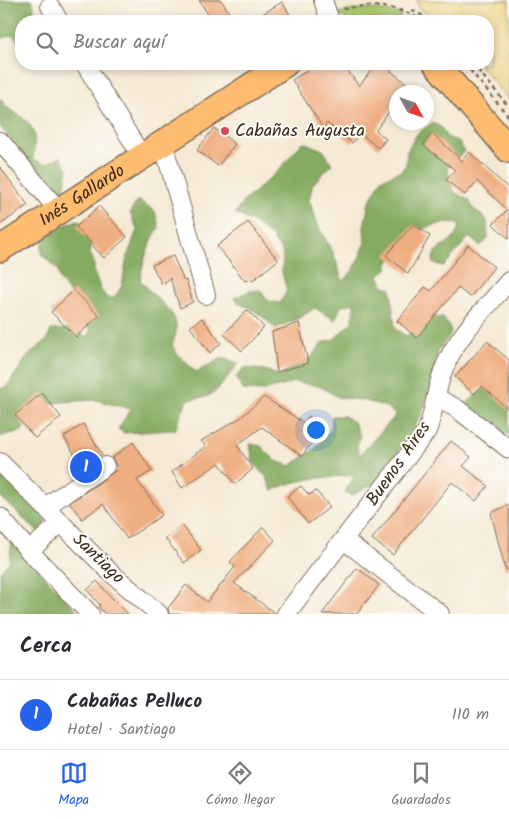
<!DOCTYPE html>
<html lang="es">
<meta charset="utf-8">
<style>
body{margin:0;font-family:Kalam,sans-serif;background:#f7f7f7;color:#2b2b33}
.compass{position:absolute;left:389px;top:85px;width:45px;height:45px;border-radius:50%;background:#fff;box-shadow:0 2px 8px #0003;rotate:130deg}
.you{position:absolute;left:315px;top:429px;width:18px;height:18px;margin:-12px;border:4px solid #fff;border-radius:50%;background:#1a73e8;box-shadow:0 0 0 8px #1a73e833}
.badge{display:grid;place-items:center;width:32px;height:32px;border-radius:50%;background:#2563eb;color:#fff;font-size:16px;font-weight:700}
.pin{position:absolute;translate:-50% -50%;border:2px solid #fff;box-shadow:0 1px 5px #0006}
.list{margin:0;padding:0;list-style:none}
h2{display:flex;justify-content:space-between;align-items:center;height:65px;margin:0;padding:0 20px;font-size:21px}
h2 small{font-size:16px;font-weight:400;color:#7c7c81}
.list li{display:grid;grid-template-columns:32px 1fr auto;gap:15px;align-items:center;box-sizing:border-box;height:70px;padding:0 20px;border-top:1px solid #e1e1e2}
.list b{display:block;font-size:19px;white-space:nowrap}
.list p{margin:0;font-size:16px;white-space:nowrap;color:#7c7c81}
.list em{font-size:16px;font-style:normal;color:#7c7c81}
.icon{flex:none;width:28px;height:28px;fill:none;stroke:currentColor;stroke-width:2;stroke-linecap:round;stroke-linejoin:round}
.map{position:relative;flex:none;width:509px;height:614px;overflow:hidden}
.search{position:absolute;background:#fff;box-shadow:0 2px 8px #0003;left:15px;right:15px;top:15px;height:55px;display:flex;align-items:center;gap:12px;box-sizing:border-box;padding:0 18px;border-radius:20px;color:#7c7c81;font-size:19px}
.sheet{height:135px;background:#fff}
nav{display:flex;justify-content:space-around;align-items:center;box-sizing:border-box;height:70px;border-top:1px solid #e1e1e2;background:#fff;font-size:14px;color:#7c7c81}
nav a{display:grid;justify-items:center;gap:2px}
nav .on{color:#2563eb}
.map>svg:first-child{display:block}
</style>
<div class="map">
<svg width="509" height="614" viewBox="0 0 509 614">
<rect width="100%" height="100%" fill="#fdfcf7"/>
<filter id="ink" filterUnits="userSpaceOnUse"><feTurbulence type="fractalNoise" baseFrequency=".02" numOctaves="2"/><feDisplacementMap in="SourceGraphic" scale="10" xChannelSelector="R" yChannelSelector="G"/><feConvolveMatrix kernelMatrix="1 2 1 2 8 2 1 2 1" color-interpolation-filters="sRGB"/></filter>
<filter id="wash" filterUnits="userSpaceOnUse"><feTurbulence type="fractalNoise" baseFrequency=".0096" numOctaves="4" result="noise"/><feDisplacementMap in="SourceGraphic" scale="20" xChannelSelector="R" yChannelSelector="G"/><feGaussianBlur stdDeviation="1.12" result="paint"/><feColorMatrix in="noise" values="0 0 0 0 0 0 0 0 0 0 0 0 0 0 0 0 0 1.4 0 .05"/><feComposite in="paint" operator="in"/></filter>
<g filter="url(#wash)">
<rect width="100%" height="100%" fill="#f4e9d3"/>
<polygon fill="#a7c66d" stroke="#717846" points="358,9 374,9 401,14 400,19 352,21 345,19 336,13"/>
<g fill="#85ab60" stroke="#606a3f">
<polygon points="0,0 32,0 37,21 21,21 21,45 12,35 0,39"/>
<path d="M0,98c8,15 27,17 33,33 3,8 1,20 0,28l12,5 16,-7 7,12 -4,20h-16c-16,-21 -29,-43 -48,-62z"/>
<path d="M432,123l9,4 6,10 12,5 5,10 -17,15 7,25 15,8 4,8 14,12 1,19 -8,7 -11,-9 -25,29 -12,-3 3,-11 20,-15 5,-13 -14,-2 -37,11 -17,21 -5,15 -8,6 4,10 8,4 4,39 11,8 23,-18h14l6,7 2,8 -13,18 -5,31 -12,33 -7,13 -9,11 -10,19 -10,11 -7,12 -26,15 -7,-4 10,-17c-30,3 -56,2 -83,16l-5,-13 -14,-16 -3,-18 11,2 15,15 14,5 25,-17 16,-20 1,-13h13l9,7 6,13 -3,10 3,9 36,-40 -9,-8 -21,-6 -28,-4 -19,-11 -25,-4 -29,9 -22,-1 -7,-13 8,-9 20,2 15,5 32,-17 11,-15 11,-3 19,-18 2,-19 -13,3 -6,14 -20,-12 -17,11 -23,9 -12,-11 -13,-9 -10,-4 -6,-6 15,-7 11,-1 8,11 12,2 7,-12 -5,-19 1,-18 -10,-16 -16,-13 -22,-12 9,-12 32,-28 27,-31 20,8 9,14 -19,20 -4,16 11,30 13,22 10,30 11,-13 11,-25 -1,-17 5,-25 13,-23 19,-8 5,-6 1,-14 10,-17z"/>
<path d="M138,200l17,11 4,16c-10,17 -16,33 -19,53 5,5 10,12 16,17 17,16 26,24 16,48l5,9 19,18 26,-14 17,5c-10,11 -19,28 -31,33 -7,2 -14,3 -21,4l-12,30 -51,3 -6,-4 13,-20 -35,-9 -36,2 -26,5 -12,24 -21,5 -1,2v-49l7,-3 21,-30 19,-16 4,-10 26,-1 10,9 3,-8 -8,-20 -22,-30 -2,-10 -16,-15v-16l14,-10 21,-9 11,7 6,11 -4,15 4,9v11l7,17 6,8h7l8,-12 5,-29 10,-27 -7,-18z"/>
<polygon points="509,366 509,435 482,423 467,403"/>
<polygon points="0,475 40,512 46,522 38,532 0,496"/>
<polygon points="12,541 80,614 0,614 0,571 9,562"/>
</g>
<polygon fill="#eeda9e" stroke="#94825e" points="416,0 509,0 509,100 479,64 488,64 488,21 440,21 420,9"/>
<g id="blocks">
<g fill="#efae81">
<polygon points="199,0 221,0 235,21 212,21"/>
<polygon points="282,2 294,21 251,21"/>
<polygon points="317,64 335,64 339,70 344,66 359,86 377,64 382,64 410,86 404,92 396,92 396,102 376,130 386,139 378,148 360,133 352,143 327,123 323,128 292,80"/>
<polygon points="214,128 235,144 218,166 197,150"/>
<polygon points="432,133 462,161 469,152 509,189 509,239 493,224 507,210 477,181 465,195 446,180 455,170 423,145"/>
<polygon points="0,167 28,205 0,225"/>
<polygon points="99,206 127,237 104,258 76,227"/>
<polygon points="248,222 278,260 252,281 251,279 245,281 217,246"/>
<polygon points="414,224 430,236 408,274 386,255"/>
<polygon points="468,245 494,267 470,297 458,288 417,338 397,321 425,287 431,291"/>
<polygon points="173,256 184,281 186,280 193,302 180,308 170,278 162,285 152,265"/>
<polygon points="74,290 99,316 76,337 51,312"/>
<polygon points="247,310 264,327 242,351 224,334"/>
<polygon points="202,318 221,343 210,353 190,327"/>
<polygon points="299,323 308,363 277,372 272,332"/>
<polygon points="487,341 509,360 509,410 482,386 474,394 455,377"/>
<polygon points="42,393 61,417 35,438 15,415"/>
<polygon points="264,397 304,423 309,416 324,427 302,456 262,427 237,445 253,469 235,484 219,463 182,488 172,472 206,446 201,441 240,418"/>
<polygon points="83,424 102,454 82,467 64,437"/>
<polygon points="451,441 471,457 463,466 488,486 476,501 452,482 393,555 372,539"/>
<polygon points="133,442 152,471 137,480 162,515 127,539 103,504 82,519 70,503 118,469 112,458"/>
<polygon points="301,486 309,495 316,491 330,507 308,524 287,496"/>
<polygon points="509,505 509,569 505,569 491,513"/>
<polygon points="182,525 201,550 184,563 165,538"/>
<polygon points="263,527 275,540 234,583 276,614 169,614 168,608 186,585 207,602 235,567 230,562"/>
<polygon points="357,568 379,585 357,614 322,614"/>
<polygon points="97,581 111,597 128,614 105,614 99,607 100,605 87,590"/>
</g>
</g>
</g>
<g filter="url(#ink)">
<use href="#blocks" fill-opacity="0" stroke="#7c6d5d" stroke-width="1"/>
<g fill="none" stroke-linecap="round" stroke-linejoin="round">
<g stroke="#7c6d5d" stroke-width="20">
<g id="minor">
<polyline points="323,0 330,21"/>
<polyline points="50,6 59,21"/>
<polyline points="85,64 142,157"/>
<polyline points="0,141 59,211"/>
<polyline points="163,143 206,295"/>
<polyline points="437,398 456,408 509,449"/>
<polyline points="0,462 110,572 159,614"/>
<polyline points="45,507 105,466"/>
<polyline points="0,517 29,551 90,614"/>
<polyline points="344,540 440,614"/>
<polyline points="29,551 61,523"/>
<path d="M286,614l141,-183c8,-21 9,-47 19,-67 13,-31 41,-57 63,-83"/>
</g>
</g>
<g stroke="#7c6d5d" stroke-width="28">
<g id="highway">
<polyline points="436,64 509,150"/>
<path id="s1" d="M0,249l285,-185"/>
</g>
</g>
<g stroke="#7c6d5d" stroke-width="2.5" stroke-dasharray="4 4" stroke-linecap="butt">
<path d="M343,9c26,-6 58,-3 80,12"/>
<polyline points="412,10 432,21"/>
<polyline points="465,64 509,117"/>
<polyline points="473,64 509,107"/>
</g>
<use href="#minor" stroke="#fff" stroke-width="18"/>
<use href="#highway" stroke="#fdbc70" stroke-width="25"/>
</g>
</g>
<circle fill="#d1495b" stroke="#fdfcf7" stroke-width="2" cx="225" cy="131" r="5"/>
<g text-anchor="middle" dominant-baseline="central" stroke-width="4" stroke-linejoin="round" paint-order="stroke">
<g font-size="18" fill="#3b2a1e" stroke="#fdfcf7" text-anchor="start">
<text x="235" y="131">Cabañas Augusta</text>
</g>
<g font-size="18" fill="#3b2a1e" stroke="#fdfcf7">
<text stroke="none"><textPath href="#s1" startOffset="98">Inés Gallardo</textPath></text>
<text transform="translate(399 464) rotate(-55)">Buenos Aires</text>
<text transform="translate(98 559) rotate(44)">Santiago</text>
</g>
</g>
</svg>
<svg class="compass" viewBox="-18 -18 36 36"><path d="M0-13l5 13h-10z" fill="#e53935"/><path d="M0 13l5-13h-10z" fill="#7c7c81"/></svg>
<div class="you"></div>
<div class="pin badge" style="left:86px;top:467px">1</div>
<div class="search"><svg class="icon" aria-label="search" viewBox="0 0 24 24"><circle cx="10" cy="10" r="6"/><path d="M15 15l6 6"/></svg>Buscar aquí</div>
</div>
<section class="sheet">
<h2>Cerca<small></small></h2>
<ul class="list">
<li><span class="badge">1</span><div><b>Cabañas Pelluco</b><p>Hotel · Santiago</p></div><em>110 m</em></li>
</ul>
</section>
<nav>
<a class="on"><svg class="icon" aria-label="map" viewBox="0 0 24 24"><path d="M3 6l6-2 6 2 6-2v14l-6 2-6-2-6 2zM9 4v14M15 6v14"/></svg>Mapa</a>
<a><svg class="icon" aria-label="directions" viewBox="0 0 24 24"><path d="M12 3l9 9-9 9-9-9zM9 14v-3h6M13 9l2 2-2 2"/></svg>Cómo llegar</a>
<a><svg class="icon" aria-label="saved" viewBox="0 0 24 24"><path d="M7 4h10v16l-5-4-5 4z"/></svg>Guardados</a>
</nav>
